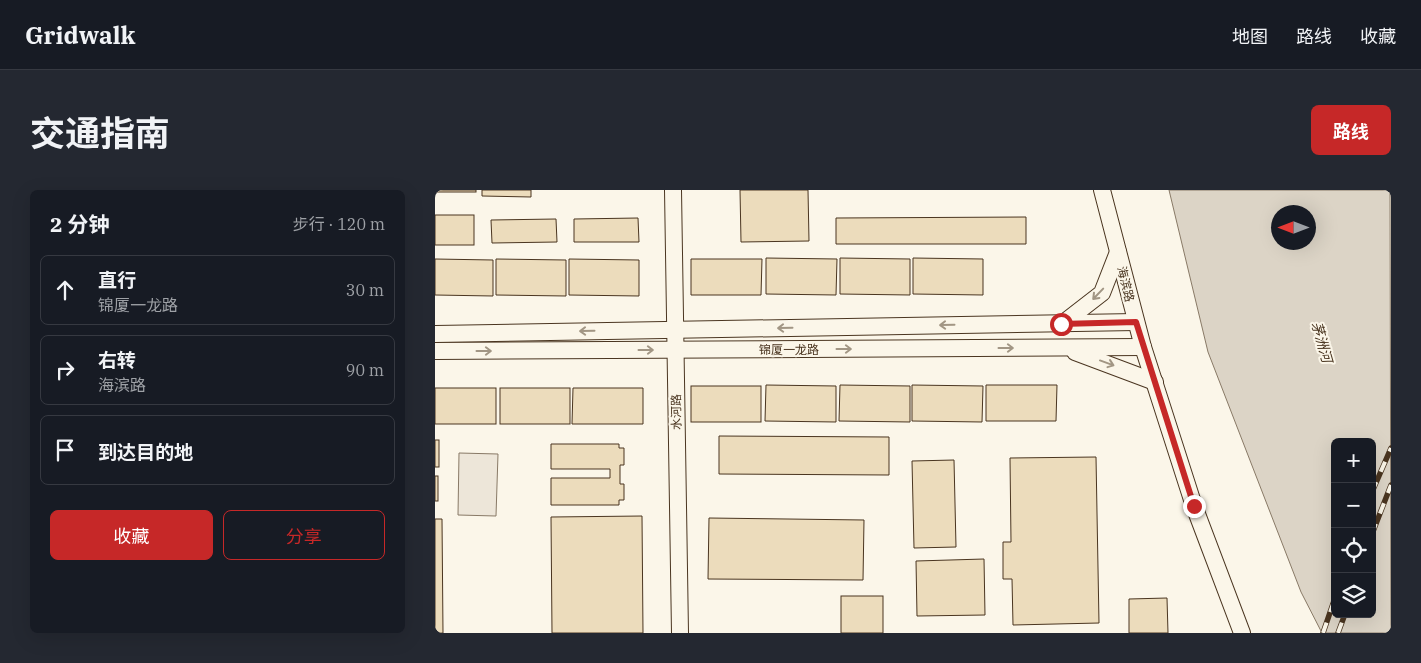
<!DOCTYPE html>
<html lang="zh">
<meta charset="utf-8">
<style>
body{margin:0;font-family:"IBM Plex Serif","Noto Sans SC",serif;background:#242831;color:#f1f3f6}
.controls{position:absolute;right:15px;bottom:15px;display:grid;overflow:hidden;border-radius:8px;box-shadow:0 5px 20px #0002}
.controls button{width:45px;height:45px;display:grid;place-items:center;padding:0;border:0;border-bottom:1px solid #363941;background:#171b24;color:#f1f3f6;font:25px sans-serif}
.compass{position:absolute;left:836px;top:15px;width:45px;height:45px;border-radius:50%;background:#171b24;box-shadow:0 5px 20px #0002;rotate:270deg}
.stop{position:absolute;width:15px;height:15px;margin:-11px;border:4px solid #c62828;border-radius:50%;background:#fff}
.stop.end{background:#c62828;border-color:#fff;box-shadow:0 1px 5px #0008}
.list{margin:0;padding:0;list-style:none}
h2{display:flex;justify-content:space-between;align-items:center;height:65px;margin:0;padding:0 20px;font-size:21px}
h2 small{font-size:16px;font-weight:400;color:#9ea1a6}
.list li{display:grid;grid-template-columns:32px 1fr auto;gap:15px;align-items:center;box-sizing:border-box;height:70px;margin:0 10px 10px;padding:0 10px;border:1px solid #363941;border-radius:8px}
.list b{display:block;font-size:19px;white-space:nowrap}
.list p{margin:0;font-size:16px;white-space:nowrap;color:#9ea1a6}
.list em{font-size:16px;font-style:normal;color:#9ea1a6}
.actions{display:flex;gap:10px;padding:15px 20px}
.actions a{flex:1;padding:11px 0;border:1px solid #c62828;border-radius:8px;text-align:center;font-size:18px;color:#c62828}
.actions .main{background:#c62828;color:#fff}
.icon{flex:none;width:28px;height:28px;fill:none;stroke:currentColor;stroke-width:2;stroke-linecap:round;stroke-linejoin:round}
.map{position:relative;flex:none;width:956px;height:443px;overflow:hidden;border-radius:8px}
header{display:flex;align-items:center;gap:30px;box-sizing:border-box;height:70px;padding:0 25px;background:#171b24;border-bottom:1px solid #363941}
header strong{font-size:24px}
nav{display:flex;gap:28px;margin-inline-start:auto;font-size:18px}
.intro{display:flex;align-items:center;justify-content:space-between;box-sizing:border-box;height:120px;padding:0 30px}
h1{margin:0;font-size:35px}
.button{padding:12px 22px;border-radius:8px;background:#c62828;color:#fff;font-size:18px;font-weight:700}
main{display:flex;gap:30px;padding:0 30px}
aside{flex:1;background:#171b24;border-radius:8px;box-shadow:0 5px 20px #0002}
.map>svg:first-child{display:block}
</style>
<header>
<strong>Gridwalk</strong>
<nav><a>地图</a><a>路线</a><a>收藏</a></nav>
</header>
<div class="intro"><h1>交通指南</h1><a class="button">路线</a></div>
<main>
<aside>
<h2>2 分钟<small>步行 · 120 m</small></h2>
<ul class="list">
<li><svg class="icon" aria-label="ahead" viewBox="0 0 24 24"><path d="M12 20V5M6 11l6-6 6 6"/></svg><div><b>直行</b><p>锦厦一龙路</p></div><em>30 m</em></li>
<li><svg class="icon" aria-label="right" viewBox="0 0 24 24"><path d="M7 20v-9h11M14 6l5 5-5 5"/></svg><div><b>右转</b><p>海滨路</p></div><em>90 m</em></li>
<li><svg class="icon" aria-label="arrive" viewBox="0 0 24 24"><path d="M6 21V4h12l-3 4 3 4H6"/></svg><div><b>到达目的地</b></div></li>
</ul>
<div class="actions"><a class="main">收藏</a><a>分享</a></div>
</aside>
<div class="map">
<svg width="956" height="443" viewBox="0 0 956 443">
<rect width="100%" height="100%" fill="#fbf6e9"/>
<polygon fill="#ede6d9" stroke="#887966" points="24,263 63,264 61,326 23,325"/>
<path fill="#dcd4c6" stroke="#887966" fill-rule="evenodd" d="M734,0h221l1,443h-69l-21,-41 -93,-240zM844,22h30v30h-30zM900,252h37v172h-37z"/>
<g fill="#ecdcbc" stroke="#4a3520">
<rect x="0" y="0" width="41" height="2"/>
<polygon points="47,0 96,0 96,7 47,6"/>
<polygon points="305,0 373,0 374,51 306,52"/>
<rect x="0" y="25" width="39" height="30"/>
<polygon points="591,27 591,54 401,54 401,28"/>
<polygon points="203,28 204,52 139,52 139,29"/>
<polygon points="121,29 122,52 57,53 56,30"/>
<polygon points="331,68 402,69 401,105 331,104"/>
<polygon points="405,68 475,69 475,105 405,104"/>
<polygon points="478,68 548,69 548,105 478,104"/>
<polygon points="0,69 58,70 58,106 0,105"/>
<polygon points="61,69 131,70 131,106 61,105"/>
<polygon points="134,69 204,70 204,106 134,105"/>
<polygon points="256,69 327,69 326,105 256,105"/>
<polygon points="331,195 401,196 401,232 330,231"/>
<polygon points="405,195 475,196 475,232 404,231"/>
<polygon points="477,195 548,196 547,232 477,231"/>
<polygon points="551,195 622,195 621,231 551,231"/>
<rect x="256" y="196" width="70" height="36"/>
<rect x="0" y="198" width="61" height="36"/>
<rect x="65" y="198" width="70" height="36"/>
<polygon points="138,198 208,198 208,234 137,234"/>
<polygon points="284,246 454,247 454,285 284,284"/>
<rect x="0" y="250" width="4" height="27"/>
<polygon points="116,254 184,254 184,258 189,258 189,275 185,275 185,294 189,294 189,310 184,310 184,315 116,315 116,288 175,288 175,279 116,279"/>
<polygon points="661,267 664,433 578,435 577,389 568,389 568,352 576,352 575,268"/>
<polygon points="519,270 521,357 479,358 477,271"/>
<rect x="0" y="286" width="3" height="25"/>
<polygon points="207,326 208,443 117,443 116,327"/>
<polygon points="274,328 429,330 428,390 273,389"/>
<polygon points="0,329 7,329 8,443 0,443"/>
<polygon points="549,369 550,425 482,426 481,371"/>
<rect x="406" y="406" width="42" height="37"/>
<polygon points="732,408 733,443 694,443 694,409"/>
</g>
<g fill="none" stroke-linecap="round" stroke-linejoin="round">
<g stroke="#4a3520" stroke-width="18">
<g id="minor">
<polyline points="238,0 245,443"/>
<polyline points="667,0 708,157 759,316 807,443"/>
<polyline points="627,134 667,103 683,62"/>
<polyline points="0,144 701,132"/>
<polyline points="0,161 708,157"/>
<polyline points="640,162 720,192"/>
</g>
</g>
<use href="#minor" stroke="#fbf6e9" stroke-width="16"/>
<g stroke="#4a3520" stroke-width="5.5">
<g id="rail">
<polyline points="937,302 956,258"/>
<polyline points="937,344 956,295"/>
<polyline points="888,443 900,408"/>
<polyline points="903,443 910,424"/>
</g>
</g>
<use href="#rail" stroke="#fbf6e9" stroke-width="4" stroke-dasharray="11" stroke-linecap="butt"/>
</g>
<defs><path id="oneway-shaft" d="M-6 0H5M1.5-3L5.5 0L1.5 3" fill="none" stroke-width="1.6" stroke-linecap="round" stroke-linejoin="round" transform="scale(1.25)"/></defs>
<g stroke="#a29684">
<use href="#oneway-shaft" transform="translate(663 104) rotate(134)"/>
<use href="#oneway-shaft" transform="translate(512 135) rotate(179)"/>
<use href="#oneway-shaft" transform="translate(350 138) rotate(179)"/>
<use href="#oneway-shaft" transform="translate(152 141) rotate(179)"/>
<use href="#oneway-shaft" transform="translate(571 158)"/>
<use href="#oneway-shaft" transform="translate(409 159)"/>
<use href="#oneway-shaft" transform="translate(211 160)"/>
<use href="#oneway-shaft" transform="translate(49 161)"/>
<use href="#oneway-shaft" transform="translate(672 173) rotate(20)"/>
</g>
<g fill="none" stroke-linecap="round" stroke-linejoin="round">
<polyline stroke="#c62828" stroke-width="6" points="626,134 701,132 759,316"/>
</g>
<g text-anchor="middle" dominant-baseline="central" stroke-width="4" stroke-linejoin="round" paint-order="stroke">
<g font-size="12" fill="#4a3520" stroke="#fbf6e9">
<text transform="translate(691 94) rotate(76)">海滨路</text>
<text x="354" y="159">锦厦一龙路</text>
<text transform="translate(241 222) rotate(-91)">水河路</text>
</g>
<g font-size="14" font-style="italic" fill="#4a3520" stroke="#fbf6e9">
<text transform="translate(887 152) rotate(74)">茅洲河</text>
</g>
</g>
</svg>
<div class="controls">
<button>+</button>
<button>−</button>
<button><svg class="icon" aria-label="locate" viewBox="0 0 24 24"><circle cx="12" cy="12" r="6"/><path d="M12 2v4M12 18v4M2 12h4M18 12h4"/></svg></button>
<button><svg class="icon" aria-label="layers" viewBox="0 0 24 24"><path d="M12 4l9 5-9 5-9-5zM3 14l9 5 9-5"/></svg></button>
</div>
<svg class="compass" viewBox="-18 -18 36 36"><path d="M0-13l5 13h-10z" fill="#e53935"/><path d="M0 13l5-13h-10z" fill="#9ea1a6"/></svg>
<div class="stop" style="left:626px;top:134px"></div>
<div class="stop end" style="left:759px;top:316px"></div>
</div>
</main>
